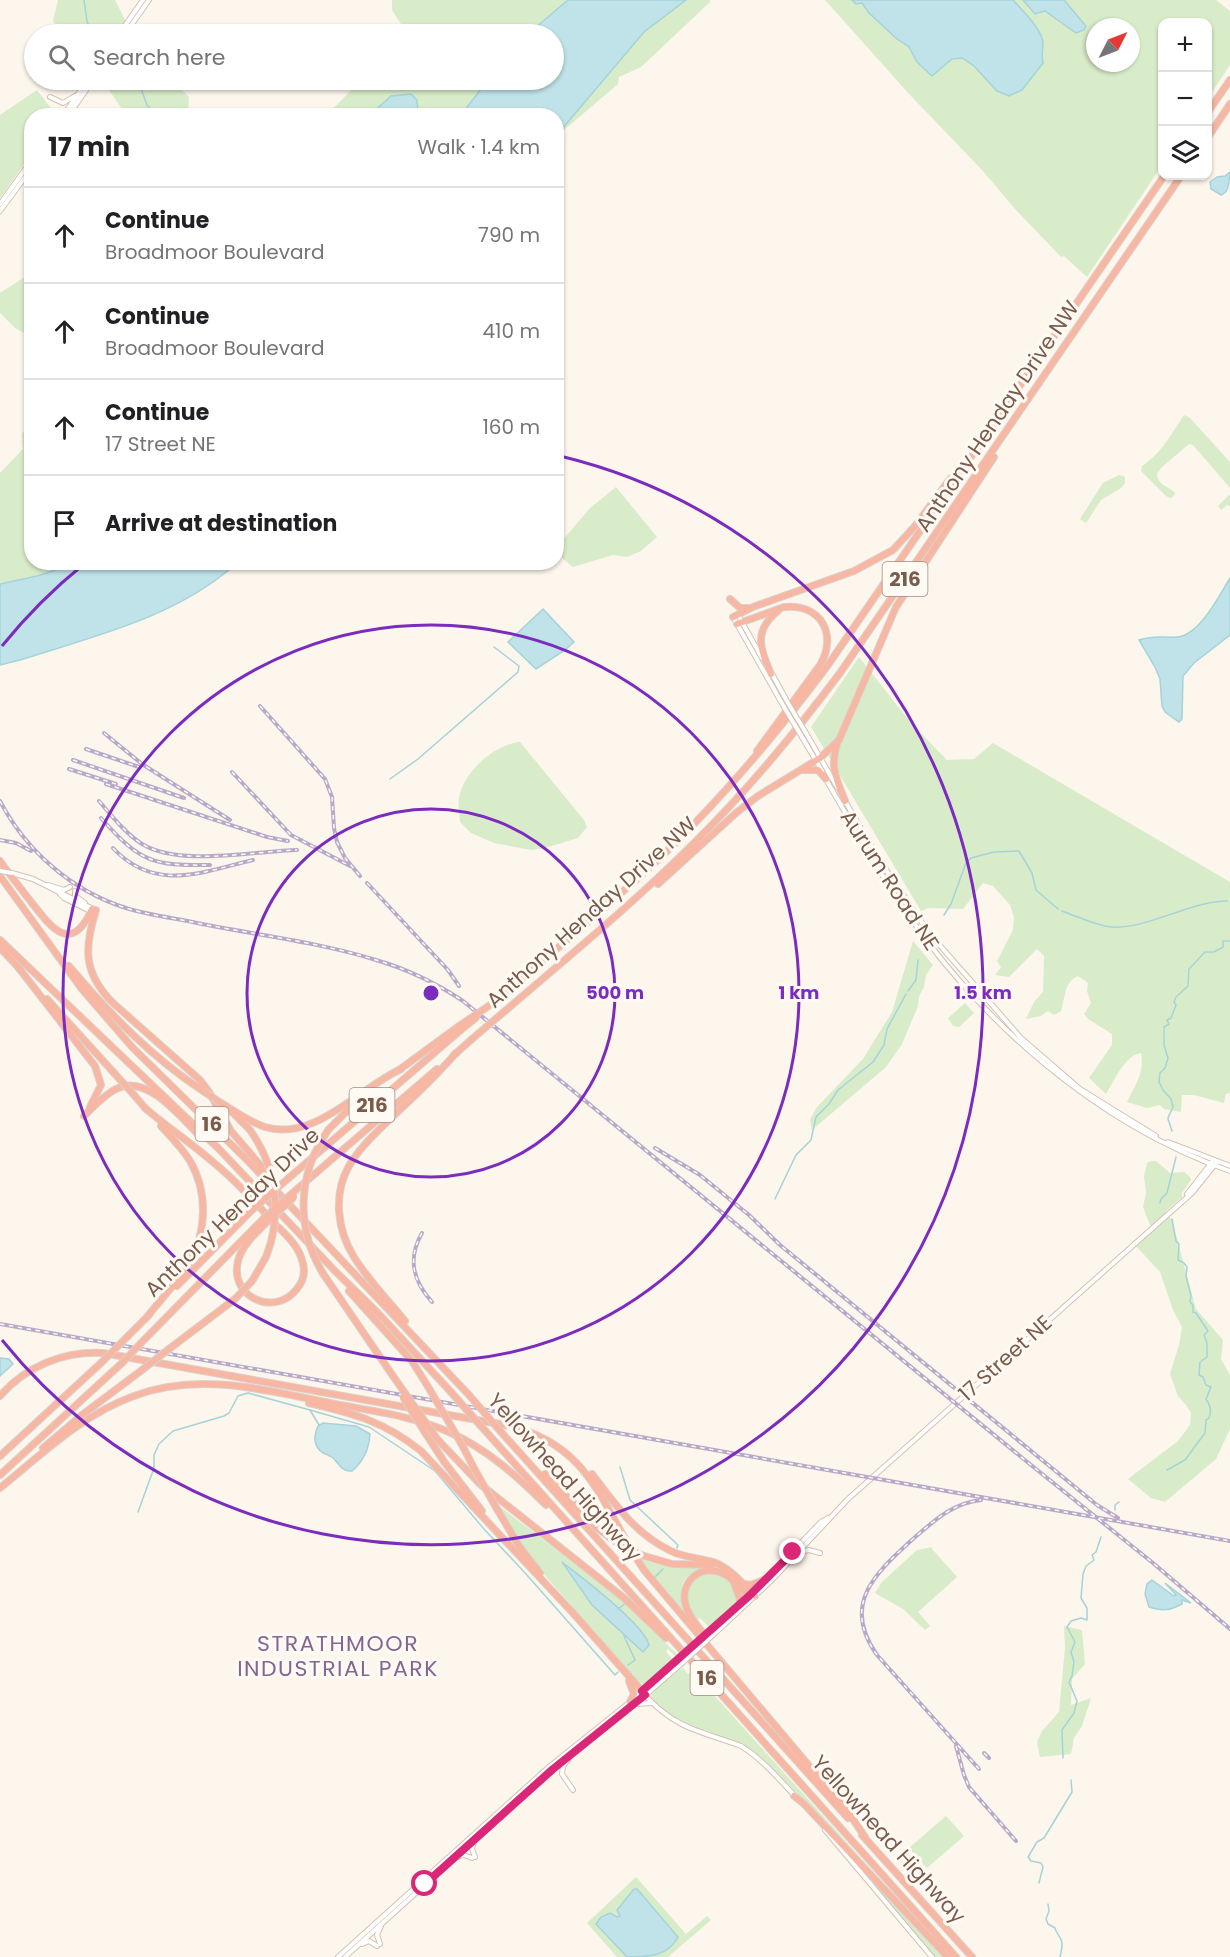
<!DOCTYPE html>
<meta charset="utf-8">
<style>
body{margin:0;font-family:Poppins,sans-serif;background:#f2f2f2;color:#202124}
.controls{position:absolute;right:18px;top:18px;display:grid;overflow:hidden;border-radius:12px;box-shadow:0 2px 4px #0004}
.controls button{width:54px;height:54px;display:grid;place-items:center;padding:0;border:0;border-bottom:2px solid #e0e0e0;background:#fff;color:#202124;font:30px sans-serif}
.compass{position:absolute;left:1086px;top:18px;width:54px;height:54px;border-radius:50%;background:#fff;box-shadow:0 2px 4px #0004;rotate:48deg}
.stop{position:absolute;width:18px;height:18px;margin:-14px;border:4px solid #db2777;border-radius:50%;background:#fff}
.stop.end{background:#db2777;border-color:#fff;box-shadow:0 2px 6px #0008}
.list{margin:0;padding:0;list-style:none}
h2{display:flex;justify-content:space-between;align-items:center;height:78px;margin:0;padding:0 24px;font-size:26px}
h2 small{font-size:20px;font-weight:400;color:#757577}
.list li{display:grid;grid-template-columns:39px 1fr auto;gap:18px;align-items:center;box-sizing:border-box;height:96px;padding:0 24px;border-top:2px solid #e0e0e0}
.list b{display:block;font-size:22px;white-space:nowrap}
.list p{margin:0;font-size:20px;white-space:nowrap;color:#757577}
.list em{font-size:20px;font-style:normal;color:#757577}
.icon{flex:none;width:33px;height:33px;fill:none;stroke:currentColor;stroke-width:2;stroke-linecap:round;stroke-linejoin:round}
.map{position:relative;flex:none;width:1230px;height:1957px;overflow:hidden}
.search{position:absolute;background:#fff;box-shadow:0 2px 4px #0004;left:24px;top:24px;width:540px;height:66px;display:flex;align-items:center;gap:15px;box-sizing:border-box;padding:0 21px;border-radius:33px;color:#757577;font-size:22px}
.panel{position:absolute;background:#fff;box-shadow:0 2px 4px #0004;left:24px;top:108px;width:540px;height:462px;border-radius:24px}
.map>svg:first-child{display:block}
</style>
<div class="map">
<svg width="1230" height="1957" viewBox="0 0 1230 1957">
<rect width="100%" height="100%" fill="#fdf6ec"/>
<g fill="#d8ecc9" fill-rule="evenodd">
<polygon points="58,0 115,0 126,22 117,34 61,34 53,21"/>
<polygon points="392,0 567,0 528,34 417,34 419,32 412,28 405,30 392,10"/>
<polygon points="686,0 710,0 710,2 641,67 619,77 618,84 557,136 572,115 644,32"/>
<path d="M825,0h391l14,11v54l-22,33v-76h-46v143l-75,112 -23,-21 -3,1 -46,-48 -32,-38 -73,-76zM1095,27h36v36h-36z"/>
<polygon points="102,80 179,80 183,91 189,97 188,115 118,115 122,109"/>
<polygon points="361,80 488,80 461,115 326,116"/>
<polygon points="37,90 56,115 32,116 31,155 0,198 0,115"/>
<polygon points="31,273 31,337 15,328 0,313 0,293"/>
<path d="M1184,415l6,3 40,44v44l-3,-1 -6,5 -3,-4 12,-12v-6l-37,-43 -4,-1 -27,23 -5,7c1,12 12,12 18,19l-2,4 -3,1 -4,-2 -25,-25 1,-5c20,-13 29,-32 42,-51z"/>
<polygon points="31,421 32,562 78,563 37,576 0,584 0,473 23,449 22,434"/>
<polygon points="1119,475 1125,477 1125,483 1121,488 1101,500 1086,523 1080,519 1103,483"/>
<polygon points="616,487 657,537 641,551 627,557 613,555 573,567 563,559 557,547 590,508"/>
<path d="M859,657l52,66 36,37 27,-1 19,-16 237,139v211l-4,1 -2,9 -30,-8h-12l-1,17 -17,-3 -4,-4 -13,3 -20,-6c8,-16 18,-30 14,-49 -16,2 -27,28 -35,41l-17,-16 23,-33v-11l-24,-15 -4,-5 7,-11 -4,-12 1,-8 -10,-7c-15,7 -12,21 -17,35l-7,4 -6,-4 -7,5 -15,3 8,-17 9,-10 1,-36 -7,-7 -28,28 -14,-2 6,-8 -4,-6 16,-31 1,-13 -4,-12 -17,-19 -10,-3 -20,26 -34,-1 -8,3 -110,-184z"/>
<path d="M520,742l64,78 3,7 -9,11 -33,10 -14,2 -37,-7 -23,-10 -11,-11c-1,-8 -2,-17 -1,-24 4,-26 36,-54 61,-56z"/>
<polygon points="913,941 933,965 926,975 924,987 919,996 918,1006 902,1044 886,1067 812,1130 810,1120 816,1108 863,1059 892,1012"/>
<polygon points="965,1003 974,1013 959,1027 953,1026 948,1018"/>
<polygon points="1151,1161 1156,1161 1170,1173 1184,1172 1190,1177 1191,1180 1182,1193 1182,1197 1165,1212 1172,1220 1196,1309 1223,1340 1221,1359 1230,1375 1230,1429 1216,1459 1165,1502 1151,1498 1128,1479 1178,1441 1190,1425 1191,1413 1186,1405 1178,1396 1170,1374 1179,1345 1182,1327 1173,1310 1160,1272 1135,1245 1152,1230 1143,1207 1146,1193 1144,1176 1147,1163"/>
<path d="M498,1505l119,91 61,59 -2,2 -8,-8 -2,3 7,7 -25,25 -4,1 -8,-6 -95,-108 -22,-29zM563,1565c32,21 64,48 86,80l-6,7 -51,-47z"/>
<polygon points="932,1547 932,1549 957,1577 918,1612 930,1626 925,1630 903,1609 875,1593 882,1582 917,1550"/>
<path d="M640,1559l23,6 40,3c-31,11 -25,33 -10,56l-45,-52z"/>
<path d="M701,1574c4,0 10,-1 15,0 11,2 25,17 19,29 -4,9 -17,18 -25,25l-10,-10 -2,2 7,10 -1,1c-14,-19 -20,-23 -16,-47z"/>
<polygon points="1064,1626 1082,1630 1085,1664 1072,1679 1071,1705 1091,1698 1082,1726 1074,1738 1071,1754 1040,1757 1037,1742 1042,1731 1059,1712 1065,1648"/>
<path d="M683,1668l5,6 4,-2 3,2 250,277 -179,-188c-5,-4 -10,-9 -15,-12 -24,-11 -95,-28 -100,-57l27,-25 2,1z"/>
<polygon points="946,1816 964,1836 927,1868 909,1848"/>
<polygon points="841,1846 945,1957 934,1957"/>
<polygon points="636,1877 686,1934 707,1916 711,1920 668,1957 617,1957 587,1923"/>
</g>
<g fill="#bfe3e8" stroke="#a5d3da" stroke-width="1.5">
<polygon points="568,0 686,0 644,32 557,135 556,116 461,115 488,80 554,80 554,34 528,34"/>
<path d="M852,0h161c9,10 30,30 30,44 0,7 -2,11 0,19l-21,27 -13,6 -12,-5 -23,-25 -12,-8 -10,1 -20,17 -15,-14 -8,-15 -12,-8 -28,-26 -7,-10 -6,1z"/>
<polygon points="1023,0 1064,0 1086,26 1084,30 1076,33 1045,11 1035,14"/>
<polygon points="411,94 417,100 418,115 370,115 391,96"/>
<path d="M1230,172c-1,8 0,20 -9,23l-10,-6 -1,-7 7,-5 8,-1z"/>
<path d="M78,563v-1l159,1c-60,54 -142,73 -217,97l-20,5v-81l37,-8z"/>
<path d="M1230,578v57l-36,28 -11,13 -1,43 -3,3 -14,-10 -3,-6 -2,-27 -5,-12 -16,-27c16,-5 23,-2 38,-3 23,-2 42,-41 53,-59z"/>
<polygon points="543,609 574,642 565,650 536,669 508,642"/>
<polygon points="0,1358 9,1359 13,1364 0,1376"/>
<path d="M323,1423l33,3 14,8c-1,14 -7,28 -18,37 -10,1 -13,-7 -19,-13 -3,-2 -7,-4 -10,-5 -10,-7 -10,-16 -5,-27z"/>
<path d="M562,1562c19,15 82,62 87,83l-6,7 -51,-47z"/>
<path d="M1152,1580l22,16 2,-1 -11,-12 26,20 -9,-3v4c-13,7 -20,7 -33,3l-4,-13 2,-10z"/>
<path d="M634,1889h3l41,48c-10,20 -31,20 -51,20l-31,-33 5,-7 9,-4 7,4 3,-1 -3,-6z"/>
</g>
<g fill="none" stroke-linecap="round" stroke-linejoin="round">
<g stroke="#a5d3da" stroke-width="1.5">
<polyline points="84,0 87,21 92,34"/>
<polyline points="138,80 147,105 157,116"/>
<polyline points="390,779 418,759 518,672 519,666 494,647"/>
<path d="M1062,911c14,5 29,12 43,15 34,8 83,-25 122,-25"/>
<polyline points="944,915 951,904 966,863 971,858 994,852 1019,851 1032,873 1036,890 1058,909"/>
<polyline points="908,991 916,980 918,960"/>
<path d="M1172,1131c-5,-17 -6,-8 1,-24l-2,-8 -8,-9 -4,-8 1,-9 5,-5 3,-10 -4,-13v-18l5,-3 -2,-4 4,-2 5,-13 -2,-3 2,-5 12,-11 1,-17 16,-17h9l9,-5v-6h7"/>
<polyline points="775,1199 796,1155 811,1140 816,1117 829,1104 838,1090 873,1062 884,1045 887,1029 906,994"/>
<polyline points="1160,1203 1161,1199 1167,1193 1176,1157"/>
<polyline points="310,1410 369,1427 435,1471 484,1529 526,1574 615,1675 618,1672"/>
<polyline points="620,1467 630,1500 678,1545 677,1548"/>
<path d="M1167,1470l18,-10 20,-27 1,-13 3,-2c3,-8 1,-13 -3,-19l5,-12 -5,-2 -3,-8 -4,-2 1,-13 7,-5v-14l-3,-8 4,-4 -12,-18 -3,-1v-7l-3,-3 1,-6 -5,-20 1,-9 -3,-4 -6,-3 1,-16 -3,-3 -4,-22"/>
<polyline points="1115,1510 1115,1505 1119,1502"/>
<polyline points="138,1512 154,1468 154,1455 159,1444 173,1431 224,1416 229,1413 238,1396 248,1393 310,1410 319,1425"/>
<polyline points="653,1579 663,1569"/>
<polyline points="618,1609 626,1603"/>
<polyline points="624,1636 635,1660 628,1665"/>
<polyline points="1063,1758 1062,1730 1074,1713 1077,1701 1069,1682 1072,1676 1074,1662 1071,1652 1075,1642 1067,1627 1071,1621 1081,1618 1087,1620 1087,1608 1081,1598 1083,1574 1086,1566 1094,1560 1092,1555 1096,1552 1101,1537"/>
<polyline points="1039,1883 1043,1867 1041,1863 1031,1861 1028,1857 1037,1842 1044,1838 1072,1792 1071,1780"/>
<path d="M1048,1904l1,7 -3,8 2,5 7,4c1,6 7,9 7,16 0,4 -1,9 -2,13"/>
</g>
<g stroke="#d6c0b0" stroke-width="6">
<g id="secondary">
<polyline points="119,34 143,0"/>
<polyline points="125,34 149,0"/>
<polyline points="50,97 63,103 75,96"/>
<polyline points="63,116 88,80"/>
<polyline points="68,116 93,80"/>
<polyline points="0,204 32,160"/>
<polyline points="0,211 32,168"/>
<polyline points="738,615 762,658"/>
<polyline points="733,617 784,707"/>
<polyline points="771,672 788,703"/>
<polyline points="806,733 837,787"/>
<polyline points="802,737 822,771"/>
<path d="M825,778c25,42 48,85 75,125 78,117 196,221 330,268"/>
<polyline points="845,801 880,861 929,933 1021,1038 1080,1089 1156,1136"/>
<polyline points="12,873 33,879 93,909"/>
<polyline points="48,885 64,890 70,887"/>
<polyline points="75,891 75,896 85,903"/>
<polyline points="60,894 64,898 92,912"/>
<polyline points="1168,1142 1230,1166"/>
<polyline points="1187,1194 1212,1162"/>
<polyline points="800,1552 809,1550 820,1553"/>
<polyline points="710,1631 766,1579 821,1522 828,1518"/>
<polyline points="713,1635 772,1580 848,1499 1192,1193 1217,1162"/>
<path d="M644,1694c31,35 56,37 97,52 21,13 36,31 53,49"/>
<polyline points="636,1704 652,1703"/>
<polyline points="568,1760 563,1766 562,1774 573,1790"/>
<polyline points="825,1830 932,1957"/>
<polyline points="474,1841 472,1849 475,1857"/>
<polyline points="456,1857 464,1855 472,1858"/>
<polyline points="362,1944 369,1941 377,1946"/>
<polyline points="380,1944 377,1935 381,1926"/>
<polyline points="338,1957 550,1766 630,1702 676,1661"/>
<polyline points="345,1957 553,1769 635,1704 680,1665"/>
</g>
</g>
<g stroke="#dad1cd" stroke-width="8">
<g id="highway">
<polyline points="1208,112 1230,80"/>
<polyline points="1208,137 1230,104"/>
<polyline points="730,599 740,608 747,608"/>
<polyline points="733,617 753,607 854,571 893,550 916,525 950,479 959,471"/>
<path d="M737,624l47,-17c37,-4 54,28 36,58l-63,86"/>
<path d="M771,674c-11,-26 -18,-43 7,-63"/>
<path d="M837,744c-7,24 -1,34 8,57"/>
<polyline points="803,770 818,770 826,779"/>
<path d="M0,861c10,14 21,28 32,42 21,27 40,51 60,6"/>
<polyline points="0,876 81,988 132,1047 247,1160 469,1395"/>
<polyline points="658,884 736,813 758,796 820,758 839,740 896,607 994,457"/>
<path d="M96,910c-12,38 -13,63 17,93l87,77 9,12 22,39 42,49"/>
<polyline points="0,940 218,1148 335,1271 376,1311 450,1391"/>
<polyline points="0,948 20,969"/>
<path d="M69,966c40,47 82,91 134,125"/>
<polyline points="18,967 95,1066 101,1085 90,1107"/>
<polyline points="47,999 115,1074"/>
<path d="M496,1001c56,-49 114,-96 168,-147 60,-58 114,-122 164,-189l336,-489"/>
<path d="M512,1005c62,-53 125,-105 183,-163 53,-52 100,-109 145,-169l341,-497"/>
<polyline points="454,1055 472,1039"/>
<polyline points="399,1070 459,1026"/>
<polyline points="134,1095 146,1109"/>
<path d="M221,1103c14,8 28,19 44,24 49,15 93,-38 136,-58"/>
<path d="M145,1108c22,19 46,35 68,54 23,19 42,40 62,62 10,10 23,21 27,36 4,11 2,21 -6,30 -22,27 -67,7 -58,-29 4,-16 18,-28 30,-40"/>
<polyline points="233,1113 250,1130"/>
<path d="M84,1116c9,-9 20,-21 32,-27 31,-16 64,28 84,47"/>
<polyline points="329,1129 361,1097"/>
<polyline points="283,1183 462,1029"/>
<polyline points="296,1190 437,1069"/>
<polyline points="324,1275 393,1376"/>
<polyline points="252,1281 266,1257 271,1242"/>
<polyline points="177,1286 252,1210"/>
<polyline points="349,1291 412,1361 430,1390"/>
<path d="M147,1317c14,-18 31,-35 42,-54 18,-31 19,-71 1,-102 -8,-13 -19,-24 -29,-35"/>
<path d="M405,1321c-17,-21 -37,-41 -51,-64 -17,-27 -21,-63 -5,-91 11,-19 27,-33 42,-48 23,-21 45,-42 65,-65"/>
<polyline points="126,1338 149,1315"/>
<polyline points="142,1342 264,1218"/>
<polyline points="169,1349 235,1299"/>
<path d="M0,1396c26,-30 64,-45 103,-43l402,72c87,19 96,81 139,145l204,242 17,25"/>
<path d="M309,1403c44,10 76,19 112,48l152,162 69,78"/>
<polyline points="481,1426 956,1957"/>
<polyline points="424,1431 445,1463 482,1511"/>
<polyline points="501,1432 848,1818"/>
<polyline points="438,1440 480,1484 624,1598 666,1638"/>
<polyline points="462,1445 475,1470"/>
<polyline points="43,1448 82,1415 142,1370"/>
<polyline points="0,1456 102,1362"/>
<polyline points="545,1474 597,1528 623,1547"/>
<path d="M592,1474c23,30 43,60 79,77 14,7 30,7 45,12 16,7 27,21 39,33"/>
<polyline points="0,1475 122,1363"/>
<path d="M0,1488c42,-34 83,-74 134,-92 67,-25 134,-5 201,8 38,7 78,12 114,28 38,17 68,44 97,73"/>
<polyline points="497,1509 519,1546 540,1573"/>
<polyline points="641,1555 672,1564 712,1565"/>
<polyline points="734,1583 740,1599 739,1605"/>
<polyline points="744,1584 751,1585 766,1579"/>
<path d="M706,1637c-7,-10 -17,-19 -20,-31 -8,-24 16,-44 38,-32 8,4 15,12 21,18"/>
<polyline points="629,1681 634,1694 630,1702"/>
<polyline points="794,1796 804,1804 948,1957"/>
<polyline points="862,1835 972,1957"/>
</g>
</g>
<use href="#secondary" stroke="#fff" stroke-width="4"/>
<use href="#highway" stroke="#f7b7a3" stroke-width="6"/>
<g stroke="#b9a8c9" stroke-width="4">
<g id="rail">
<polyline points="260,706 325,779 332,797 334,828 337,842 345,858 360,876"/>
<polyline points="104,733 142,764 230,820"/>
<polyline points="86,749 139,767"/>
<polyline points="73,760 184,798"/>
<polyline points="69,769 116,784"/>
<polyline points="232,772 291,835 350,866"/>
<polyline points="106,784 267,837 288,841"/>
<path d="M0,801c26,50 72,90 126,107 23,7 47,10 71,15 60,12 121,19 179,37 31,9 60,23 87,41l568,464 122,98 77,66"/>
<path d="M99,801c13,15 26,32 43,43 38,23 112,7 155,6"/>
<path d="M101,818c39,44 51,48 109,47"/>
<polyline points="0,840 16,843 31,851"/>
<path d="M113,848c42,45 89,24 140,12"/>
<polyline points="367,883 448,970 459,986"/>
<polyline points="655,1148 700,1175 749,1215 780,1245 1097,1505 1118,1518"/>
<path d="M422,1233c-15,26 -9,48 10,69"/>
<polyline points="0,1324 1230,1541"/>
<polyline points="956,1746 964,1775 969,1787 1016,1841"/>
<polyline points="984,1753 989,1758"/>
<path d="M979,1769l-102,-114c-37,-52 0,-83 37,-117 21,-18 39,-35 67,-38"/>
</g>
</g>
<use href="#rail" stroke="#fffaf3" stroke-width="1.5" stroke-dasharray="4.5" stroke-linecap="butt"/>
<g stroke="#d6c0b0" stroke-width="6" stroke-linecap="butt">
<g id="secondary-bridge">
<polyline points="788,703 806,733"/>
<polyline points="784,707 802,737"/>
<polyline points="0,871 12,873"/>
<polyline points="676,1661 710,1631"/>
<polyline points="680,1665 713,1635"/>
</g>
</g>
<g stroke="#dad1cd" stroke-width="8" stroke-linecap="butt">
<g id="highway-bridge">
<polyline points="459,1026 496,1001"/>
<polyline points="462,1029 477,1017"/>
<polyline points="472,1039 512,1005"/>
<polyline points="115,1074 134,1095"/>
<polyline points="203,1091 221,1103"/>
<path d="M250,1130c24,34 31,70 21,112"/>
<polyline points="252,1210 283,1183"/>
<polyline points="264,1218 296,1190"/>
<polyline points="268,1221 294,1197"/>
<path d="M324,1275c-29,-46 -27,-102 5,-146"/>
<polyline points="235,1299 252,1281"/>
<polyline points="102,1362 126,1338"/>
<polyline points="122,1363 142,1342"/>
<polyline points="142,1370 169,1349"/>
<polyline points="393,1376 438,1440"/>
<polyline points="430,1390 462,1445"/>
<polyline points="450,1391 481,1426"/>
<polyline points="469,1395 501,1432"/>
<polyline points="403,1397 424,1431"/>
<polyline points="475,1470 497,1509"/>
<polyline points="623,1547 641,1555"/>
</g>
</g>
<use href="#secondary-bridge" stroke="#fff" stroke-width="4"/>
<use href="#highway-bridge" stroke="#f7b7a3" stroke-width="6"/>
</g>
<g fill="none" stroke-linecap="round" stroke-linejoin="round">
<polyline stroke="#db2777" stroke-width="8" points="425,1884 553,1769 645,1695 642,1691 749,1596 793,1552"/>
</g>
<g fill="none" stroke="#7b2cbf" stroke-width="3">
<circle cx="431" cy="993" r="184"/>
<circle cx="431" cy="993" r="368"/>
<path d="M2 646A552 552 0 0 1 84 564M560 456A552 552 0 1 1 2 1340"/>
</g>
<g text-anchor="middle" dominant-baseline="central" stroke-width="6" stroke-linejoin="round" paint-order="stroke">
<g fill="#fffaf3" stroke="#a28b7f" stroke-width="1.5">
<rect x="882.5" y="562" width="45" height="34" rx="4.5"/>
<rect x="349.5" y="1088" width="45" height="34" rx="4.5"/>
<rect x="195.5" y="1107" width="33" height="34" rx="4.5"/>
<rect x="690.5" y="1661" width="33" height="34" rx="4.5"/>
</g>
<g font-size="20" font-weight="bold" fill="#7a5c4d">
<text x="905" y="579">216</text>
<text x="372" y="1105">216</text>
<text x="212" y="1124">16</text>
<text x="707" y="1678">16</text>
</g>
<g font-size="21" fill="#7a5c4d" stroke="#fffaf3">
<text transform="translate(997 416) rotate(-56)">Anthony Henday Drive NW</text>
<text transform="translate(890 880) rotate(57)">Aurum Road NE</text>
<text transform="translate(591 912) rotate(-42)">Anthony Henday Drive NW</text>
<text transform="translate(232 1212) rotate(-44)">Anthony Henday Drive</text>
<text transform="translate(1005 1358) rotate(-42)">17 Street NE</text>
<text transform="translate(565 1477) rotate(48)">Yellowhead Highway</text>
<text transform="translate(889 1839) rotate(48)">Yellowhead Highway</text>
</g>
<g font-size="22" letter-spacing="1.5" fill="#846695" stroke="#fffaf3">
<text x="338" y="1643">STRATHMOOR<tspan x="338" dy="25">INDUSTRIAL PARK</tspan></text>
</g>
</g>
<circle cx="431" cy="993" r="9" fill="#7b2cbf" stroke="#fffaf3" stroke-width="3"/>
<g font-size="18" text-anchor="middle" font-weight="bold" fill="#7b2cbf" stroke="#fffaf3" stroke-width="6" stroke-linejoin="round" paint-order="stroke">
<text x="615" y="999">500 m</text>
<text x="799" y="999">1 km</text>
<text x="983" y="999">1.5 km</text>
</g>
</svg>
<div class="controls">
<button>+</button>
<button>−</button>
<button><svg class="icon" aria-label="layers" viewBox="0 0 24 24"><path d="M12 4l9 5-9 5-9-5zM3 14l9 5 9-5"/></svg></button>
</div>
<svg class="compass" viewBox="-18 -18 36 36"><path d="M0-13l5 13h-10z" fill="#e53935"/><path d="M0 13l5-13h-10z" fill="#757577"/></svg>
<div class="stop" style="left:425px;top:1884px"></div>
<div class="stop end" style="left:793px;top:1552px"></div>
<div class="search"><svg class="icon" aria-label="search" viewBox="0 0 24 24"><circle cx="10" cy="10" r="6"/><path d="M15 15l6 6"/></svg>Search here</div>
<section class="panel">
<h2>17 min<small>Walk · 1.4 km</small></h2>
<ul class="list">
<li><svg class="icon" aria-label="ahead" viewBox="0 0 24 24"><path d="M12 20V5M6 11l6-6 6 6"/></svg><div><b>Continue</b><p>Broadmoor Boulevard</p></div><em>790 m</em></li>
<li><svg class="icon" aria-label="ahead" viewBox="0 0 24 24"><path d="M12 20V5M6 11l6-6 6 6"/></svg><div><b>Continue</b><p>Broadmoor Boulevard</p></div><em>410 m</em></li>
<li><svg class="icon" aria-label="ahead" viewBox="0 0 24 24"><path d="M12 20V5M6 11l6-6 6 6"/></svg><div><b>Continue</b><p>17 Street NE</p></div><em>160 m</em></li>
<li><svg class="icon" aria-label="arrive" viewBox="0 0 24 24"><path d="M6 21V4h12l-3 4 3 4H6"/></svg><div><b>Arrive at destination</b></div></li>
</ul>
</section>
</div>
